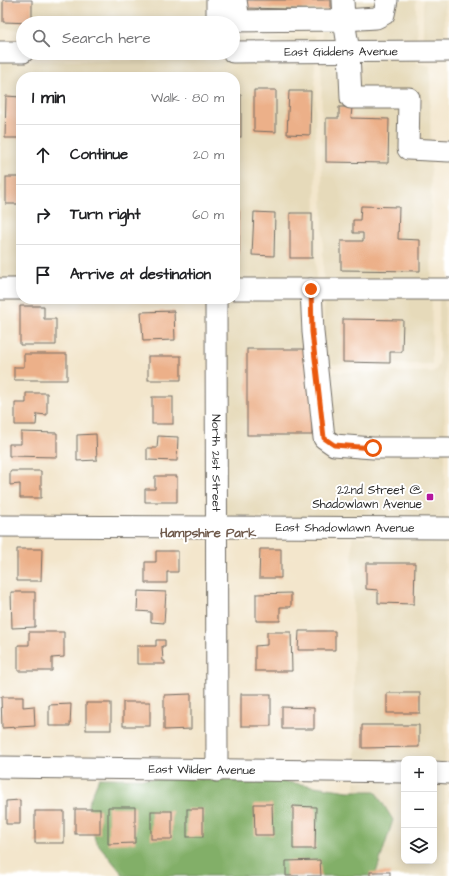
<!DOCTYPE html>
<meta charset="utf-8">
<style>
body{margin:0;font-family:"Architects Daughter",sans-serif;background:#f6f6f6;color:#202124}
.controls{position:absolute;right:12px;bottom:12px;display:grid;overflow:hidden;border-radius:8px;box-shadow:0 2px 10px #0003}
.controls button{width:36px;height:36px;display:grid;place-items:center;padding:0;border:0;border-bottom:1px solid #e0e0e0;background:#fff;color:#202124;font:20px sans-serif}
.stop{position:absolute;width:12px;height:12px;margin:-9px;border:3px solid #ea580c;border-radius:50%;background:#fff}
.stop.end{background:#ea580c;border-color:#fff;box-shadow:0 1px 4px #0008}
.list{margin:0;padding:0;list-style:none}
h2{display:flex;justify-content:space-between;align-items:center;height:52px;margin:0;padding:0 16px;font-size:17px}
h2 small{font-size:13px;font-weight:400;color:#757577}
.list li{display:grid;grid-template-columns:26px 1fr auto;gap:12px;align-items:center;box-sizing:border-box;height:60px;padding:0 16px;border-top:1px solid #e0e0e0}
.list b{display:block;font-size:15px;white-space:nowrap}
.list em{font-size:13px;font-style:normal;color:#757577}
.icon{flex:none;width:22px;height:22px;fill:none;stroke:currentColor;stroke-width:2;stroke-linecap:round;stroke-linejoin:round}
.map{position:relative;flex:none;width:449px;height:876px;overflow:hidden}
.search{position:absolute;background:#fff;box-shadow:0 2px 10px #0003;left:16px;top:16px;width:224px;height:44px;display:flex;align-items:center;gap:10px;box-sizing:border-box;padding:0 14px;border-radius:22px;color:#757577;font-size:15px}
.panel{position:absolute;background:#fff;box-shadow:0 2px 10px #0003;left:16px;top:72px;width:224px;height:232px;border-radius:16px}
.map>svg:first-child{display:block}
</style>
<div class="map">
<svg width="449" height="876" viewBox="0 0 449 876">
<rect width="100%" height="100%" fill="#fff"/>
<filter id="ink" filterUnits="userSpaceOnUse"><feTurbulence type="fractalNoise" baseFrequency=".025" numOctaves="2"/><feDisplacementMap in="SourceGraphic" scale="8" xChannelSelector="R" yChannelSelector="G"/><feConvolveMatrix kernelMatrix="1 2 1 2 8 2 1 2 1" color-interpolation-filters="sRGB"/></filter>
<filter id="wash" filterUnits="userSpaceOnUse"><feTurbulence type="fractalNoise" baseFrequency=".012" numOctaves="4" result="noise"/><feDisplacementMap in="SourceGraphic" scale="16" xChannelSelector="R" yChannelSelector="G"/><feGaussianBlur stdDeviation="0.9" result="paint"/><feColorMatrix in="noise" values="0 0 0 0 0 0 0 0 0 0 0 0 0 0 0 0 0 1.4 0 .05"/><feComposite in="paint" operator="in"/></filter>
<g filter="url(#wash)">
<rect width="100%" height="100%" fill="#f3e6cc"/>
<g fill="#e6daba">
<polygon points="0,0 416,0 417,63 430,66 432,364 324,364 321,29 233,23 23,23 23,29 0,29"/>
<rect x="423" y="0" width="22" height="42"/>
<rect x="233" y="37" width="81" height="5"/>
<polygon points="315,60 316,280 235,280 235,77 21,77 21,280 0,280 0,61"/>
<polygon points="316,298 324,372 432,372 436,370 439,364 439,299 445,299 445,518 225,518 224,299"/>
<polygon points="352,537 445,537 445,764 434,763 434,759 404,759 404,763 355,763"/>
<polygon points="355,781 404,782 404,861 434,861 434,782 445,782 446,876 375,876 375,791 355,791"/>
</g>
<polygon fill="#82af67" stroke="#566d49" points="99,778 284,780 287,782 348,791 375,791 393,820 375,876 124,876 95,840 88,804"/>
<g id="blocks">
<g fill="#ecb089">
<polygon points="3,0 32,0 32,23 3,22"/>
<polygon points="245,0 331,0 331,10 245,8"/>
<polygon points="254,90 276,90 276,132 254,131"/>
<polygon points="289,91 311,91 310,135 287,134"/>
<rect x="235" y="95" width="6" height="42"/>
<polygon points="6,96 21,97 21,138 5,138"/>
<polygon points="339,107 352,107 351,118 389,119 388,163 326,162 326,118 339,118"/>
<rect x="6" y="177" width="15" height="27"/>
<polygon points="361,206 399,207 398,239 420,240 420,271 341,270 341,241 363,241 363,233 353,233 353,220 360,220"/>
<rect x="235" y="212" width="4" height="43"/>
<polygon points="254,212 275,213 274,256 252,255"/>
<rect x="290" y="213" width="22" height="45"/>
<polygon points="20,306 44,306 44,319 56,319 56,345 20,345"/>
<polygon points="174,311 175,340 143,341 141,312"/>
<polygon points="343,319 403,320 402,352 390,352 390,363 343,362"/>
<rect x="247" y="349" width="65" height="86"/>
<polygon points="24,354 67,354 67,380 14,380 14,367 24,367"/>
<rect x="148" y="356" width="33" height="24"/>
<polygon points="26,393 47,393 47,415 37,414 36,425 15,425 15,403 26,403"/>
<rect x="152" y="397" width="21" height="27"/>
<polygon points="21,432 57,433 57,457 9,456 9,444 21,444"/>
<polygon points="96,434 97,460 77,461 77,435"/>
<polygon points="158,436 178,437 177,461 147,460 147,448 157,448"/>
<polygon points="10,471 41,471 41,498 20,498 20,484 10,485"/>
<polygon points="155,476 177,476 177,502 145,502 145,489 155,489"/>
<polygon points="17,549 42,549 41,581 17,581"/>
<polygon points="260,549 281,549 281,578 259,578"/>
<polygon points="156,551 178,551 178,572 167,572 167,583 145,583 145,562 156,562"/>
<polygon points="366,563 415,563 414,604 378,603 378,590 366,589"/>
<polygon points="138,591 166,592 164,623 151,622 151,612 137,611"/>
<polygon points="11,592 35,592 35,627 12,628"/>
<polygon points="291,593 291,607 280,607 280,621 256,621 256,594"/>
<polygon points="299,631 335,631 335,650 298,650"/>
<polygon points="29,632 64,632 64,657 52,658 52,671 18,671 18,645 29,645"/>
<polygon points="267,632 291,632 292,671 255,671 255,646 267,645"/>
<polygon points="156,640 165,640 165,646 162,646 163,661 165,661 165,664 137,664 137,646 156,646"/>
<rect x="387" y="693" width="33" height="20"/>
<polygon points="191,694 191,729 164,730 164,695"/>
<rect x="241" y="694" width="30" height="32"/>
<polygon points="1,697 23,697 23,707 34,706 35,726 2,728"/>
<rect x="123" y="702" width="27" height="24"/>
<rect x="86" y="703" width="25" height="27"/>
<polygon points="71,704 70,726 49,726 49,705"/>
<polygon points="282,707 314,708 314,729 282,729"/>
<polygon points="362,725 419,725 419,747 362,748"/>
<polygon points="20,800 20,824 6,824 6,801"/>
<polygon points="254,804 272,804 273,835 255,835"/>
<polygon points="293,806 316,807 315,849 293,849"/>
<polygon points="108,807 135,807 135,843 108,844"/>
<rect x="75" y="809" width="25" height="25"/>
<rect x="187" y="809" width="16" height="28"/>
<rect x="35" y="811" width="29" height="32"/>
<rect x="151" y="811" width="21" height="28"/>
<polygon points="320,860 321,876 286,876 286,861"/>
<rect x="370" y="872" width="20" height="4"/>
</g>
</g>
</g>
<g filter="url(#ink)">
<use href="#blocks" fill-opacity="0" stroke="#716c63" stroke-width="1"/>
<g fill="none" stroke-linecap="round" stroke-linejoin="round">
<g stroke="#716c63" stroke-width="23">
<g id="minor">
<polyline points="217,0 217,23"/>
<polyline points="236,0 239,21"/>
<polyline points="343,0 344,20 376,18 384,14 387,0"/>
<polyline points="217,21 344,20 349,52 351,98 409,98 408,149 449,151"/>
<polyline points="0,52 23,52"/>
<path id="s1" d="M233,52l216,-1"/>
<polyline points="0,289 21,289"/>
<polyline points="235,289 449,289"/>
<polyline points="311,289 313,332 324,438 334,445 373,448 449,448"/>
<path id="s2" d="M216,299l1,472"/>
<path id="s3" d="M0,526l449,2"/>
<path id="s4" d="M0,767l404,5"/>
<polyline points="434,772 449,773"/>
</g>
</g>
<use href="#minor" stroke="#fff" stroke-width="21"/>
</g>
</g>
<g fill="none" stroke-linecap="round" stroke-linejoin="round" filter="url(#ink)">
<polyline stroke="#ea580c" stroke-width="5" points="311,289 312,332 324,438 334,445 373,448"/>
</g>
<rect fill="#b5179e" stroke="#fff" stroke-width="1.5" x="426" y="493" width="8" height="8" rx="2"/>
<g text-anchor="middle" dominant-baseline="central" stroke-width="4" stroke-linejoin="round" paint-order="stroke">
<g font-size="12" fill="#2b2b2b" stroke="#fff">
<text stroke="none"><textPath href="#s1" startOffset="108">East Giddens Avenue</textPath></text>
<text stroke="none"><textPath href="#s2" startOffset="164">North 21st Street</textPath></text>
<text stroke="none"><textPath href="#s3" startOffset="345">East Shadowlawn Avenue</textPath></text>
<text stroke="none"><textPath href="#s4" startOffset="202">East Wilder Avenue</textPath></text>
</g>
<g font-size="12" fill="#2b2b2b" stroke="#fff" text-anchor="end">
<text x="422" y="490">22nd Street @<tspan x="422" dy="14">Shadowlawn Avenue</tspan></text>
</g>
<g font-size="13" font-weight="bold" fill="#6f5a4c" stroke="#fff">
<text x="208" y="533">Hampshire Park</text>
</g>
</g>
</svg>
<div class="controls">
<button>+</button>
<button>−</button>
<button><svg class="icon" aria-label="layers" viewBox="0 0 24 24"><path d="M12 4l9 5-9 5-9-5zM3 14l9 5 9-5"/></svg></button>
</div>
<div class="stop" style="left:373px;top:448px"></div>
<div class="stop end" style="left:311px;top:289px"></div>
<div class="search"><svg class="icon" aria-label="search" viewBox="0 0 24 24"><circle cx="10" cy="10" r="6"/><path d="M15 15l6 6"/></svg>Search here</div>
<section class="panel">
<h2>1 min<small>Walk · 80 m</small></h2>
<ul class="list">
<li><svg class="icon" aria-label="ahead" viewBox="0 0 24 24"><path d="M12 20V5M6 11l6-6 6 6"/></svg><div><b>Continue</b></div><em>20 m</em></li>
<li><svg class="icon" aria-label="right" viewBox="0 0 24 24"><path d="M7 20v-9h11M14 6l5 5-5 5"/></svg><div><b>Turn right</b></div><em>60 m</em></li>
<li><svg class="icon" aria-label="arrive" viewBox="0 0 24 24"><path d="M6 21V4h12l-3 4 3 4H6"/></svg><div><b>Arrive at destination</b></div></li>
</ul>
</section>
</div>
